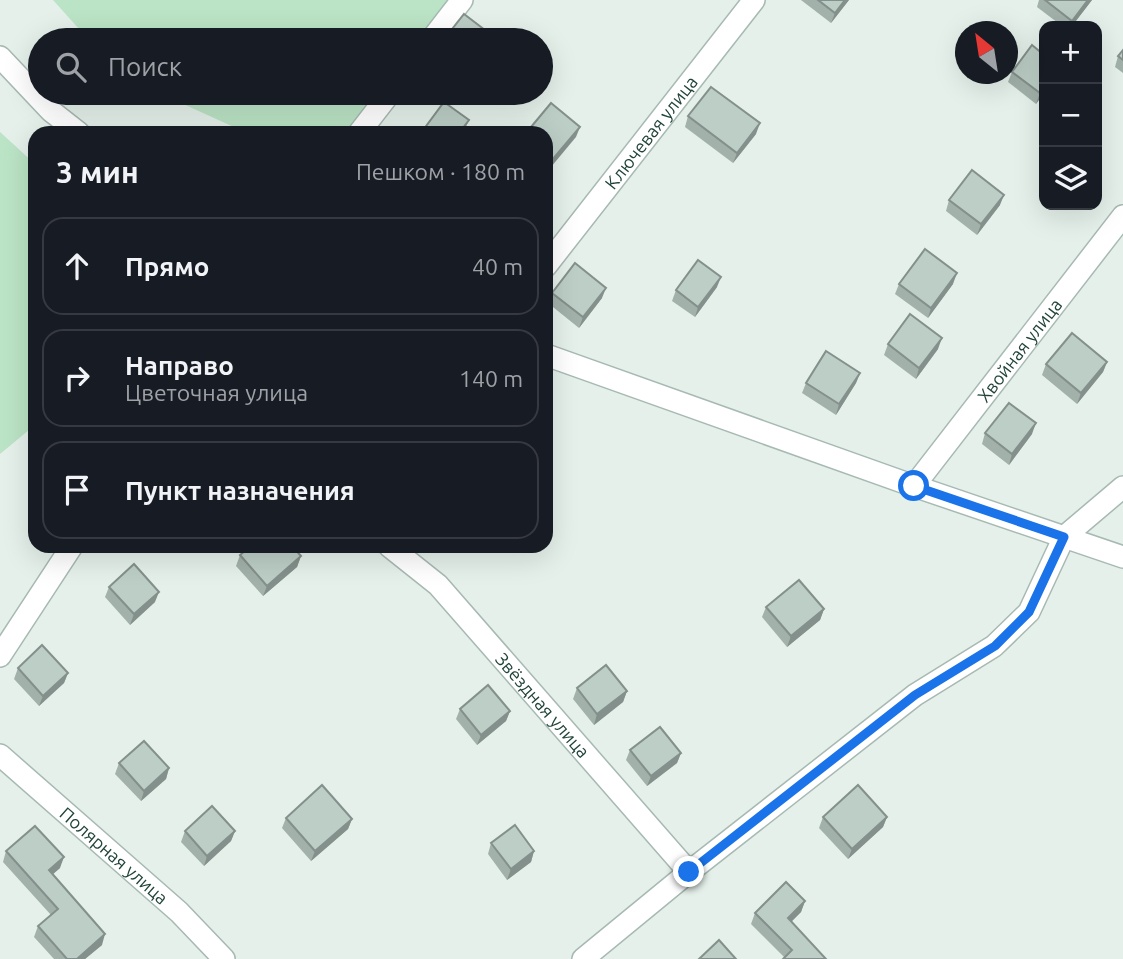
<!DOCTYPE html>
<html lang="ru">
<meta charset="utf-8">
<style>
body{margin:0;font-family:Ubuntu,sans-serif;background:#20242c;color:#f1f3f6}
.controls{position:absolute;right:21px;top:21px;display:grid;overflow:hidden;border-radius:14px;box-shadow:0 7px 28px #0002}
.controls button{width:63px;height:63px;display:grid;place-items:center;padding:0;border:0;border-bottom:2px solid #363941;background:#171b24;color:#f1f3f6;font:35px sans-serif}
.compass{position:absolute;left:955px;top:21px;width:63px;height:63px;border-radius:50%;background:#171b24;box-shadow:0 7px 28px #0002;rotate:330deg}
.stop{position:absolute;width:21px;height:21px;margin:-16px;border:5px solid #1a73e8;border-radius:50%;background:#fff}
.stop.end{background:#1a73e8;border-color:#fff;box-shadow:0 2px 7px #0008}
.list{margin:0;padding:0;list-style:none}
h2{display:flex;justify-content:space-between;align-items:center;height:91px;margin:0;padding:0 28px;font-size:30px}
h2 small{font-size:23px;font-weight:400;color:#9ea1a6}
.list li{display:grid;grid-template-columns:46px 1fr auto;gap:21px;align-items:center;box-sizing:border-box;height:98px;margin:0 14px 14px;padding:0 14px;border:2px solid #363941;border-radius:21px}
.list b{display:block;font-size:26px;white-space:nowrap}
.list p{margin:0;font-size:23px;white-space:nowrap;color:#9ea1a6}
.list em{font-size:23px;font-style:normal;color:#9ea1a6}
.icon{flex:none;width:38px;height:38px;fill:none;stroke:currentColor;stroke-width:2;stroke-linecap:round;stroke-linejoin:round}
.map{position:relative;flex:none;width:1123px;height:959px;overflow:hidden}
.search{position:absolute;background:#171b24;box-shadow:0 7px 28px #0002;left:28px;top:28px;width:525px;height:77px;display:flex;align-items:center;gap:18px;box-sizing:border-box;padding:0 24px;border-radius:38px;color:#9ea1a6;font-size:26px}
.panel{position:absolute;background:#171b24;box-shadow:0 7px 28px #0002;left:28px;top:126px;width:525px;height:427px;border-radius:21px}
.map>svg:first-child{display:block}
</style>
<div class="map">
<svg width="1123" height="959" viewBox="0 0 1123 959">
<rect width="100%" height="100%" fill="#e5f0ea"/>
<g fill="#bbe3c5">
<polygon points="53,0 466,0 437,40 89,40"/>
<polygon points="159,93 400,93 371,133 247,133"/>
<polygon points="0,132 35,164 35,425 0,454"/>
</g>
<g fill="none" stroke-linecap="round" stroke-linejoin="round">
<g stroke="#a6b9b2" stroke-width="24">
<g id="minor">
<polyline points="431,40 462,0"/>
<polyline points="0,57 51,111 79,133"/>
<polyline points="359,133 390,93"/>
<path id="s1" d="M546,266l208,-266"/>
<polyline points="546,355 914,486 1123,557"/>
<path id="s2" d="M914,486l209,-270"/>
<path id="s3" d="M389,546l49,39 251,287"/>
<polyline points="0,656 72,546"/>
<path id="s4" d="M0,755l179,157 45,47"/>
<polyline points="583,959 689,872 915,695 994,646 1029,612 1064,537 1123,487"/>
</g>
</g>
<use href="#minor" stroke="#fff" stroke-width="21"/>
</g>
<g fill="#a2b1aa">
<polygon points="801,0 849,0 831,23"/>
<polygon points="1039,0 1092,0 1072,26 1062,26 1037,7"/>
<polygon points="1123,50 1123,73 1115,67 1118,56"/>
<polygon points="1012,72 1044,93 1036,104 1008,82"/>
<polygon points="688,116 756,134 733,163 685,127"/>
<polygon points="949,200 1000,205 977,235 946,211"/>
<polygon points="899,284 953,284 928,318 895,294"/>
<polygon points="717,287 695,317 672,301 676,290"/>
<polygon points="552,293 602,298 579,328 548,303"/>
<polygon points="888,344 938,349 916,379 884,355"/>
<polygon points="1107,362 1103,372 1077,404 1042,375 1046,364"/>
<polygon points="860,373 856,383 836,415 802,393 806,383"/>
<polygon points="985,433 1032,434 1009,465 982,444"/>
<polygon points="240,555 301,556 297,567 263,596 236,566"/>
<polygon points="109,587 155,602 130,625 105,597"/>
<polygon points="766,607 824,609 820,620 787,647 762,617"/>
<polygon points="18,668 68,673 64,683 39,706 14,679"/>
<polygon points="577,688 627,691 623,702 594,725 573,699"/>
<polygon points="460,709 510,711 506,721 477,745 456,719"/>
<polygon points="630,750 681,753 677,763 647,786 626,760"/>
<polygon points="119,763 169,768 166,779 141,801 115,774"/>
<polygon points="823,817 887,817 883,827 848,859 819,828"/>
<polygon points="286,818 352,819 348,829 311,861 282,828"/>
<polygon points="185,831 235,831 231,841 204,866 181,842"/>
<polygon points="491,843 534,851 531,862 507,880 488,854"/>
<polygon points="6,851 60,868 53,874 102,945 85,959 54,959 34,937 38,926 51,915 3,862"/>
<polygon points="805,901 801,912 791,922 826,959 784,957 751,924 755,913"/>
</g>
<g fill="#84908b">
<polygon points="845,0 849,0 831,23 835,13"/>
<polygon points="1088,0 1092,0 1072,26 1070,26 1072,21"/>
<polygon points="1044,87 1044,93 1036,104 1040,93"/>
<polygon points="469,120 463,133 459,133"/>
<polygon points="760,123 756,134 733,163 737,153"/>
<polygon points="580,127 576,137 546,173 547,166"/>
<polygon points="1004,195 1000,205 977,235 981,224"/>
<polygon points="957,273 953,284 928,318 931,308"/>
<polygon points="721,277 717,287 695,317 698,307"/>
<polygon points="606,288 602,298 579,328 583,317"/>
<polygon points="942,338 938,349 916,379 919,368"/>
<polygon points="1107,362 1103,372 1077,404 1081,393"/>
<polygon points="860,373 856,383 836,415 839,404"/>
<polygon points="1036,423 1032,434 1009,465 1012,454"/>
<polygon points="301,556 297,567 263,596 267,586"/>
<polygon points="159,592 155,602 130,625 134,614"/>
<polygon points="824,609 820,620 787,647 791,636"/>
<polygon points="68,673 64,683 39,706 43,696"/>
<polygon points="627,691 623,702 594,725 597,714"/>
<polygon points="510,711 506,721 477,745 481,735"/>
<polygon points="681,753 677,763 647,786 651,776"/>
<polygon points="169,768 166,779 141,801 144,791"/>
<polygon points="887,817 883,827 848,859 852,849"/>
<polygon points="352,819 348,829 311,861 315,851"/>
<polygon points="235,831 231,841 204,866 207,856"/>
<polygon points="534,851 531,862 507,880 511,869"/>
<polygon points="64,857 60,868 45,881 49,870"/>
<polygon points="805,901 801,912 784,929 788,918"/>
<polygon points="105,934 102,945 85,959 77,959"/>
</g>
<g fill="#bccec6" stroke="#84908b" stroke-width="2">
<polygon points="818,0 845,0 835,13"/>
<polygon points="1045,0 1088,0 1072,21"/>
<polygon points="464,14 498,40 440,40 445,38"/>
<polygon points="1032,45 1044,55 1044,87 1040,93 1012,72"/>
<polygon points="1123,50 1123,60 1118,56"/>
<polygon points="711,87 760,123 737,153 688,116"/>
<polygon points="444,102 469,120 459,133 421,133"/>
<polygon points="551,103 580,127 547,166 546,165 546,133 526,133"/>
<polygon points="972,170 1004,195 981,224 949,200"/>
<polygon points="925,249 957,273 931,308 899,284"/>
<polygon points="698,260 721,277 698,307 676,290"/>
<polygon points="575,263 606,288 583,317 552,293"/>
<polygon points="910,314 942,338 919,368 888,344"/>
<polygon points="1072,333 1107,362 1081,393 1046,364"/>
<polygon points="826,351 860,373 839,404 806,383"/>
<polygon points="1009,403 1036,423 1012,454 985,433"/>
<polygon points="251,546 292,546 301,556 267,586 240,555"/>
<polygon points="134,564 159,592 134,614 109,587"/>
<polygon points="799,580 824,609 791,636 766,607"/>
<polygon points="42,645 68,673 43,696 18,668"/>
<polygon points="606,665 627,691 597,714 577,688"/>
<polygon points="488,685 510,711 481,735 460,709"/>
<polygon points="660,727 681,753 651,776 630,750"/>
<polygon points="144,741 169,768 144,791 119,763"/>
<polygon points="322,785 352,819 315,851 286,818"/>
<polygon points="858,785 887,817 852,849 823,817"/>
<polygon points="212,806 235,831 207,856 185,831"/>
<polygon points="515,825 534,851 511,869 491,843"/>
<polygon points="35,826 64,857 49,870 105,934 77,959 67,959 38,926 58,909 6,851"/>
<polygon points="786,882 805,901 788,918 826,959 783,959 792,950 755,913"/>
<polygon points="719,940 736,959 699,959"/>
</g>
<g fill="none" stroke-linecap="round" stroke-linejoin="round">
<polyline stroke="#1a73e8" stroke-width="9" points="689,872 915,695 995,646 1029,612 1064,537 914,486"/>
</g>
<g text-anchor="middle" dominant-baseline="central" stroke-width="7" stroke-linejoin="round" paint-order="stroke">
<g font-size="18" fill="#21443a" stroke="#f6fbf8">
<text stroke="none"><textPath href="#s1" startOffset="170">Ключевая улица</textPath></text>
<text stroke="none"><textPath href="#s2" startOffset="172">Хвойная улица</textPath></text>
<text stroke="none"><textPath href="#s3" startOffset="222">Звёздная улица</textPath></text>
<text stroke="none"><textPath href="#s4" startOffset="152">Полярная улица</textPath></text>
</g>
</g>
</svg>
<div class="controls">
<button>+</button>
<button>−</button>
<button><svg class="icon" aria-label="layers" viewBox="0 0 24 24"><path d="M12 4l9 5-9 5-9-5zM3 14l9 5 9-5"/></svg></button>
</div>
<svg class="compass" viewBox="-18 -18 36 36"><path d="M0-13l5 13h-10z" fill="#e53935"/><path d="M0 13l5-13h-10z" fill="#9ea1a6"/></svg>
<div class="stop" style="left:914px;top:486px"></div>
<div class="stop end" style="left:689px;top:872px"></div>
<div class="search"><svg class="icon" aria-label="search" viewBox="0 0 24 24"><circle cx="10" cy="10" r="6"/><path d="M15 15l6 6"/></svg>Поиск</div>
<section class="panel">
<h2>3 мин<small>Пешком · 180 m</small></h2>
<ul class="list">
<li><svg class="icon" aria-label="ahead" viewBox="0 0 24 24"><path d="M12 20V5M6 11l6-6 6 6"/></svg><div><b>Прямо</b></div><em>40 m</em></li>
<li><svg class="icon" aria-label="right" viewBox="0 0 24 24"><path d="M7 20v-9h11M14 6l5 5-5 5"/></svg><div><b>Направо</b><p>Цветочная улица</p></div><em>140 m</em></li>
<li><svg class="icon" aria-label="arrive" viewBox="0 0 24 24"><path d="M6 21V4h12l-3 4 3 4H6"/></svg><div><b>Пункт назначения</b></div></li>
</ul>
</section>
</div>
